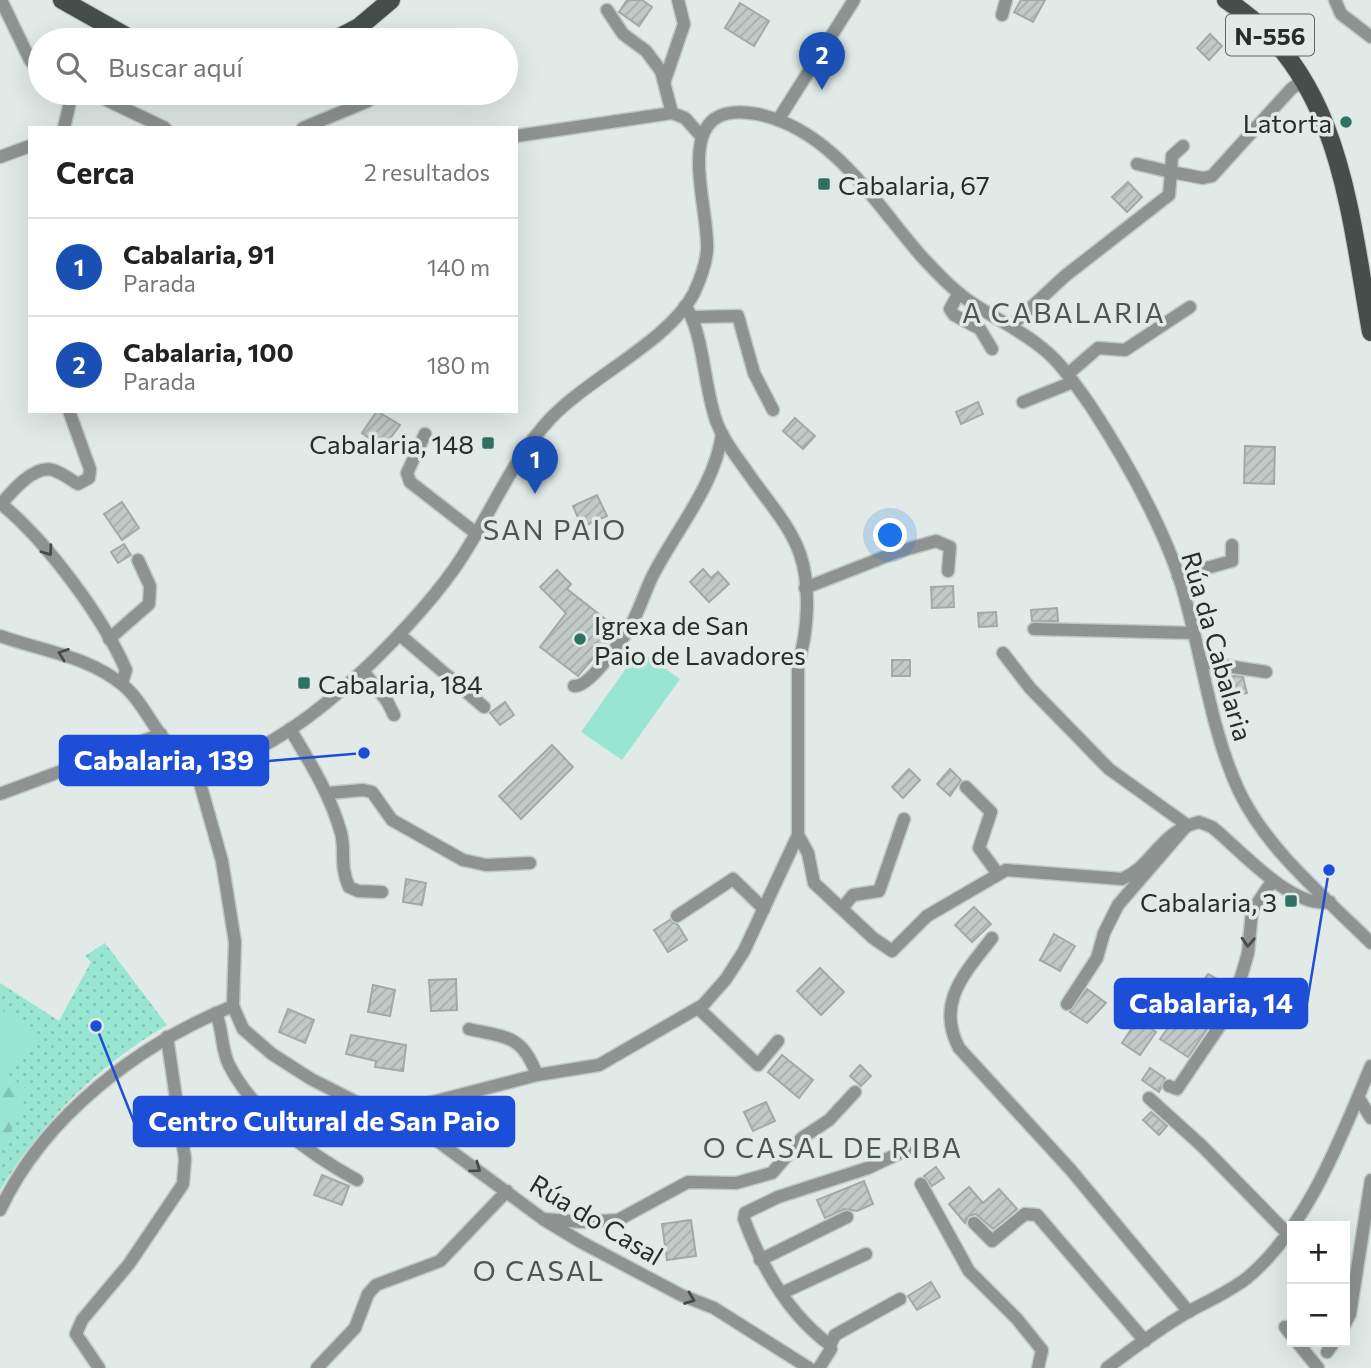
<!DOCTYPE html>
<html lang="es">
<meta charset="utf-8">
<style>
body{margin:0;font-family:Commissioner,sans-serif;background:#f6f6f6;color:#222}
.controls{position:absolute;right:21px;bottom:21px;display:grid;overflow:hidden;border-radius:0px;box-shadow:0 7px 28px #0002}
.controls button{width:63px;height:63px;display:grid;place-items:center;padding:0;border:0;border-bottom:2px solid #e0e0e0;background:#fff;color:#222;font:35px sans-serif}
.you{position:absolute;left:891px;top:536px;width:24px;height:24px;margin:-18px;border:5px solid #fff;border-radius:50%;background:#1a73e8;box-shadow:0 0 0 10px #1a73e833}
.badge{display:grid;place-items:center;width:46px;height:46px;border-radius:50%;background:#db2777;color:#fff;font-size:23px;font-weight:700}
.pin{position:absolute;translate:-50% -58px;filter:drop-shadow(0 2px 4px #0008)}
.pin::after{content:'';position:absolute;top:37px;width:24px;height:21px;background:inherit;clip-path:polygon(0 0,100% 0,50% 100%)}
.list{margin:0;padding:0;list-style:none}
h2{display:flex;justify-content:space-between;align-items:center;height:91px;margin:0;padding:0 28px;font-size:30px}
h2 small{font-size:23px;font-weight:400;color:#767676}
.list li{display:grid;grid-template-columns:46px 1fr auto;gap:21px;align-items:center;box-sizing:border-box;height:98px;padding:0 28px;border-top:2px solid #e0e0e0}
.list b{display:block;font-size:26px;white-space:nowrap}
.list p{margin:0;font-size:23px;white-space:nowrap;color:#767676}
.list em{font-size:23px;font-style:normal;color:#767676}
.icon{flex:none;width:38px;height:38px;fill:none;stroke:currentColor;stroke-width:2;stroke-linecap:round;stroke-linejoin:round}
.map{position:relative;flex:none;width:1371px;height:1368px;overflow:hidden}
.search{position:absolute;background:#fff;box-shadow:0 7px 28px #0002;left:28px;top:28px;width:490px;height:77px;display:flex;align-items:center;gap:18px;box-sizing:border-box;padding:0 24px;border-radius:38px;color:#767676;font-size:26px}
.panel{position:absolute;background:#fff;box-shadow:0 7px 28px #0002;left:28px;top:126px;width:490px;height:287px;border-radius:0px}
.map>svg:first-child{display:block}
</style>
<div class="map">
<svg width="1371" height="1368" viewBox="0 0 1371 1368">
<defs>
<pattern id="green-dots" width="8" height="8" patternUnits="userSpaceOnUse" patternTransform="scale(1.75)"><rect width="8" height="8" fill="#98e6d2"/><path d="M2 2h.1M6 6h.1" fill="none" stroke="#83c5b4" stroke-width="1.8" stroke-linecap="round"/></pattern>
<pattern id="forest-firs" width="22" height="20" patternUnits="userSpaceOnUse" patternTransform="scale(1.75)"><rect width="22" height="20" fill="#98e6d2"/><path d="M5 1l3.5 6h-7zM16 11l3.5 6h-7z" fill="#83c5b4"/></pattern>
<pattern id="building-hatch" width="6" height="6" patternUnits="userSpaceOnUse" patternTransform="scale(1.75)"><rect width="6" height="6" fill="#c1cac7"/><path d="M-1 1l2-2M0 6l6-6M5 7l2-2" fill="none" stroke="#a6aeab"/></pattern>
</defs>
<rect width="100%" height="100%" fill="#e1eae7"/>
<path fill="url(#green-dots)" d="M105,943l62,82c-68,40 -126,97 -167,165v-207l59,38 32,-59 -6,-6z"/>
<polygon fill="url(#forest-firs)" points="0,1069 29,1091 0,1154"/>
<g fill="#98e6d2">
<polygon points="639,650 680,679 622,760 581,732"/>
<polygon points="0,1009 37,1036 0,1086"/>
</g>
<g fill="url(#building-hatch)" stroke="#a1aaa7" stroke-width="2">
<polygon points="627,0 642,0 652,7 639,26 619,12"/>
<polygon points="1021,0 1045,0 1033,22 1014,12"/>
<polygon points="740,3 769,21 754,46 725,28"/>
<polygon points="1210,34 1222,46 1209,60 1197,48"/>
<polygon points="1128,182 1142,197 1127,212 1112,197"/>
<polygon points="978,402 983,414 961,424 956,412"/>
<polygon points="377,411 400,425 383,448 362,433"/>
<polygon points="795,418 815,436 803,449 783,431"/>
<polygon points="1245,446 1275,447 1274,484 1244,483"/>
<polygon points="597,495 607,516 582,527 573,506"/>
<polygon points="122,502 139,528 122,540 104,514"/>
<polygon points="124,544 131,555 118,563 111,552"/>
<polygon points="703,569 711,578 718,572 729,584 709,602 690,582"/>
<polygon points="557,570 571,584 567,589 618,629 578,676 540,647 566,613 540,587"/>
<polygon points="953,586 954,607 932,608 931,587"/>
<polygon points="1057,608 1058,621 1032,621 1031,610"/>
<polygon points="996,612 997,626 979,627 978,613"/>
<rect x="892" y="660" width="18" height="16"/>
<polygon points="1234,676 1243,677 1247,693 1223,699 1219,680"/>
<polygon points="505,702 514,715 500,725 490,713"/>
<polygon points="552,745 573,767 521,819 499,796"/>
<polygon points="909,769 920,780 903,798 892,787"/>
<polygon points="950,769 961,780 950,796 937,784"/>
<polygon points="406,879 426,883 422,905 403,902"/>
<polygon points="974,907 991,924 972,942 955,925"/>
<polygon points="670,920 678,925 687,940 668,952 654,930"/>
<polygon points="1054,934 1075,946 1060,971 1040,960"/>
<polygon points="820,968 844,992 821,1015 797,991"/>
<polygon points="1208,974 1228,985 1213,1020 1188,1057 1160,1039"/>
<polygon points="456,979 457,1010 431,1011 429,980"/>
<polygon points="373,985 395,990 390,1016 368,1012"/>
<polygon points="1087,989 1106,1003 1087,1023 1070,1012"/>
<polygon points="288,1009 314,1020 305,1043 279,1032"/>
<polygon points="1138,1019 1156,1032 1140,1055 1122,1043"/>
<polygon points="351,1035 406,1045 403,1071 375,1067 376,1061 346,1054"/>
<polygon points="782,1055 813,1080 799,1098 768,1072"/>
<polygon points="860,1065 871,1076 861,1086 850,1076"/>
<polygon points="1150,1068 1165,1078 1159,1092 1142,1080"/>
<polygon points="766,1102 775,1121 753,1131 744,1112"/>
<polygon points="1151,1112 1167,1126 1159,1135 1143,1120"/>
<polygon points="936,1167 944,1178 932,1186 924,1176"/>
<polygon points="322,1175 349,1186 342,1205 314,1195"/>
<polygon points="864,1181 873,1204 857,1211 844,1209 825,1218 817,1200"/>
<polygon points="969,1187 983,1203 999,1189 1017,1209 993,1229 976,1214 968,1216 965,1223 949,1204"/>
<polygon points="691,1220 696,1256 667,1260 662,1224"/>
<polygon points="931,1282 940,1297 917,1310 908,1296"/>
</g>
<g fill="none" stroke-linecap="round" stroke-linejoin="round">
<g stroke="#c0c8c5" stroke-width="15">
<g id="minor">
<polyline points="1,0 30,60 40,73"/>
<polyline points="1335,0 1341,14 1371,37"/>
<polyline points="607,10 623,34 646,51 661,71 672,113"/>
<polyline points="1002,15 1006,0"/>
<polyline points="665,80 684,24 678,0"/>
<polyline points="92,93 165,128"/>
<polyline points="778,120 854,0"/>
<polyline points="64,128 72,93"/>
<polyline points="303,128 368,101"/>
<polyline points="516,136 672,113 685,118 701,136"/>
<polyline points="0,157 30,146"/>
<polyline points="1137,164 1171,172 1172,156 1183,146"/>
<polyline points="959,293 950,309 954,315 980,329 992,349"/>
<polyline points="693,317 738,316 754,373 773,410"/>
<polyline points="1011,326 1065,276 1169,195 1171,172 1203,178 1212,176 1291,89 1305,79"/>
<polyline points="1068,374 1098,348 1125,350 1190,307"/>
<polyline points="1023,402 1073,382"/>
<polyline points="425,434 407,473 410,482 477,534"/>
<path d="M0,503c45,36 103,114 126,167l-4,13"/>
<path d="M1,504c11,-13 33,-39 52,-34 9,3 17,9 25,14l11,-6 1,-9 -21,-58"/>
<polyline points="1178,576 1232,561 1232,545"/>
<polyline points="805,588 897,552 936,541 950,547 948,571"/>
<polyline points="1034,629 1194,633"/>
<polyline points="400,635 484,707"/>
<path d="M0,636c42,15 89,20 124,50 26,21 39,74 77,77 79,4 210,-133 253,-194 34,-48 56,-108 97,-151 39,-41 118,-77 143,-125 6,-13 12,-28 13,-43 3,-45 -41,-153 50,-136 76,15 118,90 166,144 15,16 31,33 49,45 25,17 53,29 76,50 16,14 29,34 42,52 34,52 67,110 88,169 23,69 30,151 61,217 28,59 86,106 132,152"/>
<polyline points="109,639 149,604 150,586 138,560"/>
<polyline points="1003,653 1030,688 1109,769 1187,825 1118,905 1104,933 1097,958 1067,1004"/>
<polyline points="1201,662 1266,672"/>
<polyline points="363,671 387,701 394,715"/>
<path d="M574,686c14,2 42,-39 51,-51 12,-17 18,-39 27,-58 23,-46 63,-91 70,-143"/>
<path d="M290,729c21,35 40,65 51,104 5,20 -2,31 8,54l9,4 24,1"/>
<polyline points="194,762 222,861 235,942 233,1006 243,1029 272,1054 311,1079 374,1111 424,1131 543,1219 581,1242 681,1295 714,1308 809,1368"/>
<polyline points="966,787 991,812 979,848 998,874"/>
<polyline points="329,793 363,790 372,792 392,820 463,860 486,865 530,863"/>
<polyline points="0,794 161,734"/>
<path d="M798,835l10,18 6,30 59,55 19,13 35,-35 79,-46 116,9c32,-13 35,-46 77,-57l13,5c29,23 79,82 118,75"/>
<polyline points="843,907 853,895 879,891 904,819"/>
<polyline points="677,916 733,879 764,909"/>
<path d="M992,938c-26,34 -57,64 -33,110l111,121 119,143"/>
<polyline points="698,1008 758,1065 778,1041"/>
<path d="M216,1013c7,17 5,36 13,52 24,48 82,90 128,115"/>
<path d="M469,1029c39,9 53,6 68,46"/>
<polyline points="1169,1086 1177,1089 1221,1024 1241,977 1248,953 1252,911 1273,880"/>
<polyline points="1358,1097 1371,1118"/>
<polyline points="1149,1098 1202,1146 1286,1232"/>
<path d="M397,1120l12,-12 128,-33 62,-10 104,-60 23,-26 18,-28 54,-116v-171c10,-32 13,-78 2,-110 -10,-29 -35,-56 -52,-81 -11,-16 -24,-31 -31,-50 -13,-32 -13,-92 -32,-117"/>
<polyline points="921,1184 969,1271 1017,1319 1042,1350 1038,1368"/>
<path d="M0,1210c44,-94 139,-166 233,-204"/>
<polyline points="544,1219 582,1222 618,1220 688,1182 736,1183 772,1173 802,1138 829,1120 855,1092"/>
<polyline points="974,1223 992,1241 1025,1214 1037,1215 1145,1341"/>
<polyline points="760,1260 847,1217"/>
<polyline points="782,1293 866,1254"/>
<polyline points="1345,1324 1350,1314 1371,1180"/>
<polyline points="1285,1327 1292,1336"/>
<polyline points="1297,1342 1318,1368"/>
<polyline points="830,1345 835,1335 900,1299"/>
<polyline points="1327,1352 1334,1342"/>
<polyline points="99,1368 76,1334 82,1320 129,1264 183,1184 185,1159 167,1037"/>
<polyline points="317,1368 355,1328 368,1294 376,1285 440,1261 507,1191"/>
<path d="M819,1368l12,-19 -1,-4c-42,-31 -68,-77 -86,-126l1,-6 33,-16 90,-29 38,-18"/>
<path d="M1107,1368c25,-19 52,-39 79,-55 20,-11 43,-21 61,-35 61,-51 94,-141 124,-212"/>
</g>
</g>
<g stroke="#c0c8c5" stroke-width="20">
<g id="primary">
<polyline points="62,0 133,40"/>
<path d="M1226,0c115,73 123,211 145,332"/>
<polyline points="334,40 359,27 391,0"/>
</g>
</g>
<use href="#minor" stroke="#8e9291" stroke-width="12"/>
<use href="#primary" stroke="#464d4b" stroke-width="18"/>
</g>
<defs><path id="oneway-chevron" d="M-2-3.5L2.5 0L-2 3.5" fill="none" stroke-width="1.6" stroke-linecap="round" stroke-linejoin="round" transform="scale(1.75)"/></defs>
<g stroke="#474b4a">
<use href="#oneway-chevron" transform="translate(48 551) rotate(54)"/>
<use href="#oneway-chevron" transform="translate(63 654) rotate(-160)"/>
<use href="#oneway-chevron" transform="translate(1248 942) rotate(93)"/>
<use href="#oneway-chevron" transform="translate(476 1168) rotate(36)"/>
<use href="#oneway-chevron" transform="translate(690 1299) rotate(21)"/>
</g>
<g fill="#2f7162" stroke="#e1eae7" stroke-width="2.5">
<circle cx="1346" cy="122" r="7"/>
<rect x="817" y="177" width="14" height="14" rx="3.5"/>
<rect x="481" y="436" width="14" height="14" rx="3.5"/>
<circle cx="580" cy="639" r="7"/>
<rect x="297" y="676" width="14" height="14" rx="3.5"/>
<rect x="1284" y="894" width="14" height="14" rx="3.5"/>
</g>
<g text-anchor="middle" dominant-baseline="central" stroke-width="7" stroke-linejoin="round" paint-order="stroke">
<rect fill="#e1eae7" stroke="#606563" stroke-width="2" x="1226" y="14.5" width="88" height="41" rx="5"/>
<g font-size="24" font-weight="bold" fill="#282c2b">
<text x="1270" y="35">N-556</text>
</g>
<g font-size="26" fill="#282c2b" stroke="#e1eae7" text-anchor="end">
<text x="1332" y="122">Latorta</text>
<text x="838" y="184" text-anchor="start">Cabalaria, 67</text>
<text x="474" y="443">Cabalaria, 148</text>
<text x="594" y="624" text-anchor="start">Igrexa de San<tspan x="594" dy="30">Paio de Lavadores</tspan></text>
<text x="318" y="683" text-anchor="start">Cabalaria, 184</text>
<text x="1277" y="901">Cabalaria, 3</text>
</g>
<g font-size="26" fill="#282c2b" stroke="#e1eae7">
<text transform="translate(1218 646) rotate(74)">Rúa da Cabalaria</text>
<text transform="translate(597 1219) rotate(31)">Rúa do Casal</text>
</g>
<g font-size="28" letter-spacing="2" fill="#4e5653" stroke="#e1eae7">
<text x="1064" y="312">A CABALARIA</text>
<text x="555" y="529">SAN PAIO</text>
<text x="833" y="1147">O CASAL DE RIBA</text>
<text x="539" y="1270">O CASAL</text>
</g>
</g>
<path fill="none" stroke="#1d4ed8" stroke-width="2.5" d="M364 753L268 761M1329 870L1307 1003M96 1026L134 1122"/>
<g fill="#1d4ed8" stroke="#e1eae7" stroke-width="2.5">
<circle cx="364" cy="753" r="7"/>
<circle cx="1329" cy="870" r="7"/>
<circle cx="96" cy="1026" r="7"/>
</g>
<g fill="#1d4ed8" stroke="#1d4ed8" stroke-width="2.5">
<rect x="60" y="736" width="208" height="49" rx="7"/>
<rect x="1115" y="979" width="192" height="49" rx="7"/>
<rect x="134" y="1097" width="380" height="49" rx="7"/>
</g>
<g font-size="28" text-anchor="middle" font-weight="bold" fill="#fff">
<text x="164" y="770">Cabalaria, 139</text>
<text x="1211" y="1013">Cabalaria, 14</text>
<text x="324" y="1131">Centro Cultural de San Paio</text>
</g>
</svg>
<div class="controls">
<button>+</button>
<button>−</button>
</div>
<div class="you"></div>
<div class="pin badge" style="left:535px;top:494px;background:#1a4fb4">1</div>
<div class="pin badge" style="left:822px;top:90px;background:#1a4fb4">2</div>
<div class="search"><svg class="icon" aria-label="search" viewBox="0 0 24 24"><circle cx="10" cy="10" r="6"/><path d="M15 15l6 6"/></svg>Buscar aquí</div>
<section class="panel">
<h2>Cerca<small>2 resultados</small></h2>
<ul class="list">
<li><span class="badge" style="background:#1a4fb4">1</span><div><b>Cabalaria, 91</b><p>Parada</p></div><em>140 m</em></li>
<li><span class="badge" style="background:#1a4fb4">2</span><div><b>Cabalaria, 100</b><p>Parada</p></div><em>180 m</em></li>
</ul>
</section>
</div>
